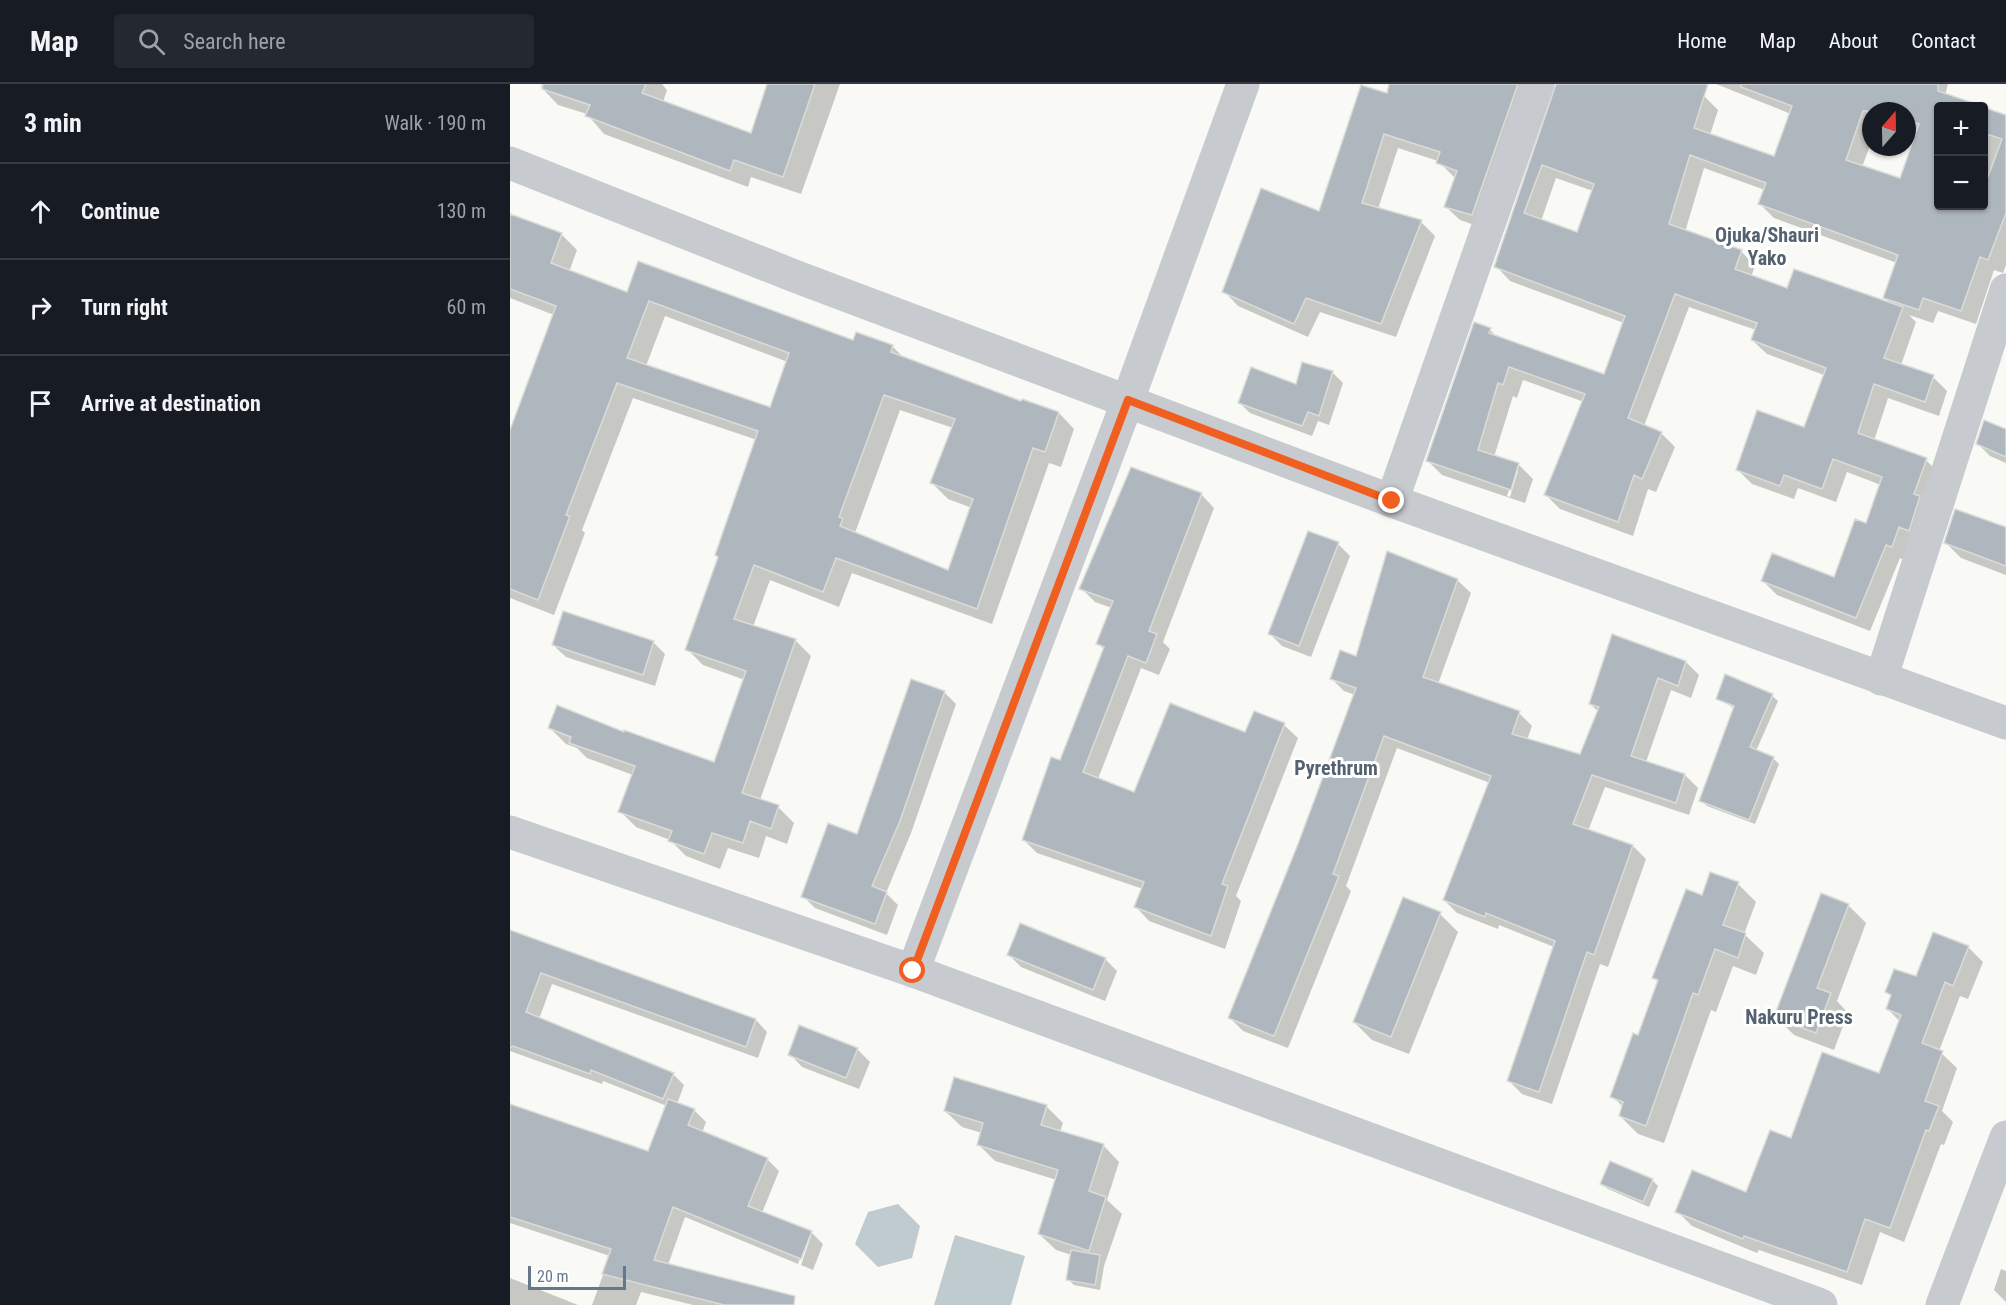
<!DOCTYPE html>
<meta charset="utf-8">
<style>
body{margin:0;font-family:"Roboto Condensed",sans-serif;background:#242831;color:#f1f3f6}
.controls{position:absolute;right:18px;top:18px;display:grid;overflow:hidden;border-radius:6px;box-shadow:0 2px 4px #0004}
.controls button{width:54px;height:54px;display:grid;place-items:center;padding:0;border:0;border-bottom:2px solid #363941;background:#171b24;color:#f1f3f6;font:30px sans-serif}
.compass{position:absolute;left:1352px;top:18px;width:54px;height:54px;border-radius:50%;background:#171b24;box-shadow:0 2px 4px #0004;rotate:20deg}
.scale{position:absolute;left:18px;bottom:15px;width:98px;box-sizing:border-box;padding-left:6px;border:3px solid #66778a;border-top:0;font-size:16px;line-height:21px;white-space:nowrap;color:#66778a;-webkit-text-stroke:4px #fff;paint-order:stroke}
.stop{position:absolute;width:18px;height:18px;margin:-14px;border:4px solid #f05f1f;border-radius:50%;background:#fff}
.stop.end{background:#f05f1f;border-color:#fff;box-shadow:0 2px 6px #0008}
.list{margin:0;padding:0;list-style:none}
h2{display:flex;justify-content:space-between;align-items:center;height:78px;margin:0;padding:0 24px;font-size:26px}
h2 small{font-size:20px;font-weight:400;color:#9ea1a6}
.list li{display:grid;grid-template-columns:39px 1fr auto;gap:18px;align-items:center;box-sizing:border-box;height:96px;padding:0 24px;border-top:2px solid #363941}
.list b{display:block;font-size:22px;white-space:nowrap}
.list em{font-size:20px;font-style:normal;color:#9ea1a6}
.icon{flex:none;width:33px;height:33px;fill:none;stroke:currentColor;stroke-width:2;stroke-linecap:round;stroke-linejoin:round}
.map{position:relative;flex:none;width:1496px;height:1221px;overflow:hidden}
header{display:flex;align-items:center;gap:36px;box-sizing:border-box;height:84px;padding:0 30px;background:#171b24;border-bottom:2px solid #363941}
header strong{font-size:28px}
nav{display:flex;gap:33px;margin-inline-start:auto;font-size:21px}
.search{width:420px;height:54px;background:#242831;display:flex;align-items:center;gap:15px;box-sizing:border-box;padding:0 21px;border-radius:6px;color:#9ea1a6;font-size:22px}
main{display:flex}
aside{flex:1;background:#171b24}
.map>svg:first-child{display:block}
</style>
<header>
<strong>Map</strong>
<div class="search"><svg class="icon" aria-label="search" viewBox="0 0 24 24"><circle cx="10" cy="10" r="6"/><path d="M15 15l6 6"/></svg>Search here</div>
<nav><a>Home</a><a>Map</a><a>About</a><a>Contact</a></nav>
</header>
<main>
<aside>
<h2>3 min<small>Walk · 190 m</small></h2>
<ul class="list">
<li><svg class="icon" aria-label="ahead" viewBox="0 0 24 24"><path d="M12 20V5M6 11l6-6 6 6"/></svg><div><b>Continue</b></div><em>130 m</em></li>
<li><svg class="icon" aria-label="right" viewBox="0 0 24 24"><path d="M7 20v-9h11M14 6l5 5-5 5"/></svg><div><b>Turn right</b></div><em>60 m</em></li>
<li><svg class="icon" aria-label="arrive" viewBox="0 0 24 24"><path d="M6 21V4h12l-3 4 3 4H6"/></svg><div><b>Arrive at destination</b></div></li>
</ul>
</aside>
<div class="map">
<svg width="1496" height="1221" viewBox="0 0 1496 1221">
<rect width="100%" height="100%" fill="#f9f9f6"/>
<g fill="#c0cbd0">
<polygon points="388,1120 410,1142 402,1174 368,1183 345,1160 358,1128"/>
<polygon points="445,1151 515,1172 501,1221 424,1221"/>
</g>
<g fill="#0003" fill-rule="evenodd">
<polygon points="32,0 152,0 157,6 153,18 242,51 264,0 330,0 291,110 241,93 238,103 94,50 77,30 48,21 31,3"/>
<polygon points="903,0 1030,0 976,145 950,136 935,122 945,94 928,77 888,64 868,125 911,138 925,152 886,253 810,228 798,253 728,222 714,207 810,129 897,17"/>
<path d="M1048,0h113l33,12 14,14 -8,25 65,23 16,-44 -75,-30h232l-3,11 33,11h-40v100h46v-98l22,9v148l-3,8 -9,-3 -18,54 -38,-13 -5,12 -24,-8 7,7 -15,43 32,12 14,14 -8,25 -51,-18 -14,43 52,19 14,14 -34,87 -6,-3 -30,73 -93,-36 -14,-14 72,-2 31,-54 15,-40 -34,-13 -11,30 -38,-14 -4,11 -42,-15 -14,-14 67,-41 19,-54 -57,-21 -15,-14 4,-10 -67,-23 -45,119 17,7 14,14 -19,45 -8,-3 -15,47 -73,-27 -14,-14 38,-93 -61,-22 -6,18 -4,-2 -19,61 25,8 14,14 -8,24 -83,-28 -14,-14 62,-131 8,8 107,37 19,-52 -114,-42 -14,-15zM1361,27h36v18l11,3 -17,48 -39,-13 9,-24zM1194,84l61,22 -5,14 14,14 123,45 -12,34 7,8 -104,-15 -37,-13 4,-11 -14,-15 -56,-19zM1046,94l37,13 -16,43 -36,-13zM1005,387h3l-8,26 -3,-1z"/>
<path d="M0,132l51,18 16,16 -8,22 59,22 226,48 39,5 12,12 117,44 37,10 15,16 -13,38 -12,-4 -57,161 -140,-51 -13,34 -69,-27 -17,47 42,13 16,16 -51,144 18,7 16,16 -7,21 -21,-8 -7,22 -31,-10 -8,21 -34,-13 -16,-16 -34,-13 -16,-16 13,-36 -46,-17 -10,-10 -11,-4 -16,-16 75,6 90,30 30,-84 -42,-15 -16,-16 70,-209 -124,-42 -51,132 3,3 -31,82 -44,-17v-164l44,-119 -44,-17zM155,232l123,46 -17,47 -125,-43zM390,326l53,18 -21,55 16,16 24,9 -23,64 -94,-39z"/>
<polygon points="822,288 833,299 819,341 808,337 802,352 740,329 730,319"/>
<polygon points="1496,346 1496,379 1480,372 1468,360"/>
<polygon points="691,410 704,424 653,558 660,565 649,591 631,584 588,695 625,710 736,650 774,641 788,654 726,812 731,817 715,865 639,837 626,823 633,805 527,769 513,755 551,678 594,566 588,559 602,524 585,518 571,504"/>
<polygon points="1496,445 1496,491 1451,474 1436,459"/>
<polygon points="828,460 840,472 801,573 772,562 760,550"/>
<polygon points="947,496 961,509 928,600 1009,629 1022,642 1017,656 1071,672 1089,628 1080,620 1176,578 1189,591 1181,614 1161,606 1136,678 1175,691 1188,704 1179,731 1095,703 1078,747 1123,762 1136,775 1098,883 1090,880 1042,1020 1012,1010 999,997 1044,863 989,841 988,845 947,829 934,816 980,699 887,664 836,802 841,807 778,964 733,947 720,934 790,760 845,611 834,607 821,594"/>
<polygon points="143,558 155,570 145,602 56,573 43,561"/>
<polygon points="1216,592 1262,612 1268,617 1246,667 1263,674 1269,680 1245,740 1197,722 1191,716 1224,624 1208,615"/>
<polygon points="434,608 446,620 401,749 376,809 388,821 377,851 305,824 293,812 348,752"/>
<polygon points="1228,800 1246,818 1234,850 1254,869 1246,891 1223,882 1206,928 1201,926 1154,1059 1128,1050 1110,1032 1113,1023 1102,1012 1129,953 1148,898 1144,894"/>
<polygon points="1338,821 1356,839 1327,917 1338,929 1324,966 1284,951 1266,933"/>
<polygon points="930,830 948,848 899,970 862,956 844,938"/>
<polygon points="0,848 246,936 257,948 248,974 42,900 29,935 163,990 174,1001 167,1020 184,1026 196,1038 192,1049 257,1075 269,1087 252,1129 301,1148 313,1160 303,1186 291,1181 301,1152 298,1152 288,1180 175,1133 158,1181 281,1221 183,1221 131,1208 126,1221 82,1221 100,1172 0,1139 0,1022 139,1069 157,1022 93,997 92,1000 0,967"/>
<polygon points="1458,863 1473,878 1458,915 1450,912 1429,967 1447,984 1432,1027 1443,1038 1434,1061 1431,1060 1394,1158 1370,1148 1352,1201 1249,1166 1247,1169 1182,1142 1167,1127 1237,1110 1281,1056 1370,991 1390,938 1378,925 1382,913 1377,907 1407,894"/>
<polygon points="499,871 595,875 607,887 595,917 511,883"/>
<polygon points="290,943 348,966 360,978 349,1005 292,983 280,970"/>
<polygon points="536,1022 553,1039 550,1048 593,1061 609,1078 597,1116 612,1130 594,1182 590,1206 564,1201 558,1195 562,1171 546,1166 529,1150 547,1096 485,1077 469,1061 472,1049 452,1043 435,1027"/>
<polygon points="1142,1096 1148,1102 1139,1123 1098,1105 1092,1100"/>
<polygon points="1491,1185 1496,1187 1496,1218 1484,1206"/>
<polygon points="0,1194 68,1221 0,1221"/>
</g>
<g fill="#afb7be" stroke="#dbdbd8" stroke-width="1.5" fill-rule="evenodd">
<polygon points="33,0 136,0 132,9 241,49 257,0 305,0 273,93 224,76 220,87 75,32 80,21 32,5"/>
<polygon points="879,0 1008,0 962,131 934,123 947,87 926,79 930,68 874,50 852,119 912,136 871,240 796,214 784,240 712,208 751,104 809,127 851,1 877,9"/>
<path d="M1046,0h152l-14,44 80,28 18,-50 -51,-19v-3h197v7l44,15h-44v100h45v-16l19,-51 -19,-6v-26l23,8v98l-18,47 -8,-3 -19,54 -38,-13 -4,12 -36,-12 15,-43 -140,-51 8,-21 -76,-28 -21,69 73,26 -7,19 52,19 7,-19 109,38 -19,51 50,17 -9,27 -51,-18 -16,49 69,25 -13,36 6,2 -11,35 -10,-4 -7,20 -6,-2 -30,73 -95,-37 11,-28 62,24 21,-58 11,4 16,-46 -49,-18 -11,30 -38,-14 -4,11 -44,-16 21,-60 47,17 22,-59 -75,-28 6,-17 -82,-29 -47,124 34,14 -20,47 -8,-4 -16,47 -74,-27 41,-101 -76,-27 -6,18 -5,-2 -20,67 41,13 -8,27 -85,-29 48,-139 17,6 -2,5 115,41 21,-58 -131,-49zM1353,27h44v9l12,4 -19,54 -54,-18zM1032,81l52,19 -17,48 -53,-19z"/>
<path d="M0,130l52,19 -11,30 76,29 11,-31 215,79 3,-8 37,13 -2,7 130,49 1,-2 37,13 -14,40 -12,-4 -56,161 -141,-51 -13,34 -69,-27 -20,54 62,20 -54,154 37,12 -8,24 -21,-8 -7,22 -31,-10 -8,21 -36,-13 4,-10 -54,-19 17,-46 -66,-23 2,-6 -23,-9 9,-23 67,27v-2l90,32 32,-91 -61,-21 33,-93 -3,-2 43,-124 -141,-48 -51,132 4,1 -32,84 -28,-11v-159l46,-124 -46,-17zM139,217l140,52 -19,54 -143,-49zM374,311l71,24 -25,64 43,16 -25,71 -108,-44 3,-8 -4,-1z"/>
<polygon points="792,278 823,287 809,332 798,328 792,342 728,319 741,283 786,300"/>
<polygon points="1474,336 1496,345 1496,373 1466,360"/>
<polygon points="621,383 692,409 639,547 647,550 636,579 618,572 573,688 624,708 660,619 735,648 744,627 775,639 712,800 718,802 701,852 624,823 634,798 512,756 541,673 550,676 594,563 586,560 603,517 569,505"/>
<polygon points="1445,425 1496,443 1496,482 1434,459"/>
<polygon points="798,447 829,458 789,562 758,550"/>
<polygon points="877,467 948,495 913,593 1010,627 1002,650 1070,670 1089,623 1079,620 1102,550 1176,577 1168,602 1148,594 1121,672 1175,690 1166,719 1082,691 1063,740 1123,761 1084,871 1077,868 1029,1008 997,997 1045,857 976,829 975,833 933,816 981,692 874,652 823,790 829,792 764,952 718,934 788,760 846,604 820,595 830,566 846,572"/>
<polygon points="53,527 144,557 133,591 42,561"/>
<polygon points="1215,590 1263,610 1240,663 1264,673 1239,736 1189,717 1224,622 1206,615"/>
<polygon points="401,595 435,607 390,737 362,802 377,808 365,840 291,813 318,739 347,750"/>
<polygon points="1200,788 1229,798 1213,841 1236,849 1228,874 1205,865 1188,911 1183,909 1136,1042 1109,1032 1113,1018 1100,1013 1123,949 1128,951 1148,896 1142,894 1176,805 1192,811"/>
<polygon points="1311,809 1339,820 1307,904 1321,909 1306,949 1264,933"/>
<polygon points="893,813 931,828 881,953 843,938"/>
<polygon points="510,839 596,874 583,906 497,871"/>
<polygon points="0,846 246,935 236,963 31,889 16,928 164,989 153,1015 81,986 80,990 3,962 0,964"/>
<polygon points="1423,848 1459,862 1443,902 1435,898 1412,959 1433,967 1415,1017 1429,1022 1419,1047 1416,1046 1380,1144 1355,1135 1337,1188 1234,1152 1233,1155 1165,1128 1182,1086 1236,1108 1260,1046 1281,1054 1312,968 1369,989 1391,931 1376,925 1381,911 1375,908 1384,885 1406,892"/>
<polygon points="289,941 348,964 336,994 278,971"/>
<polygon points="444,993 537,1021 531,1041 594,1060 579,1107 596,1113 579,1167 528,1150 548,1086 467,1061 473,1039 434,1027"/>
<polygon points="158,1015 185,1025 178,1041 258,1074 238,1122 302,1147 291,1175 163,1123 144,1176 285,1212 284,1221 214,1221 92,1190 101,1165 0,1133 0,1020 138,1067"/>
<polygon points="1100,1077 1143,1095 1133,1118 1090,1100"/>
<polygon points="561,1166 590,1171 585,1201 556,1196"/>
</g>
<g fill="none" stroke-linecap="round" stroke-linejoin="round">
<g stroke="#c7cacf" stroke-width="33">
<polyline points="0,79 287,193 882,417 1496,639"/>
<polyline points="882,417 1028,0"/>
<polyline points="1371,595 1496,206"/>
<polyline points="0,748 403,887 1311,1221"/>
<polyline points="403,887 618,316 733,0"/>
<polyline points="1432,1221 1496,1053"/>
</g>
</g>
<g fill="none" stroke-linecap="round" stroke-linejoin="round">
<polyline stroke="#f05f1f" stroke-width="8" points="403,887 618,316 882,417"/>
</g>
<g text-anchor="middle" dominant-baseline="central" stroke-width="6" stroke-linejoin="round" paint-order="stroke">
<g font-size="20" font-weight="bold" fill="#54616e" stroke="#fff">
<text x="1257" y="151">Ojuka/Shauri<tspan x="1257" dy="23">Yako</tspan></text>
<text x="826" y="684">Pyrethrum</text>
<text x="1289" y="933">Nakuru Press</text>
</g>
</g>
</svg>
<div class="controls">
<button>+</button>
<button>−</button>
</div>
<svg class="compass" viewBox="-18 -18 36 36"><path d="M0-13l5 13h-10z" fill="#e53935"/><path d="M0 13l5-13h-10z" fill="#9ea1a6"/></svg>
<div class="scale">20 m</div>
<div class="stop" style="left:403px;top:887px"></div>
<div class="stop end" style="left:882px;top:417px"></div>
</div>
</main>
